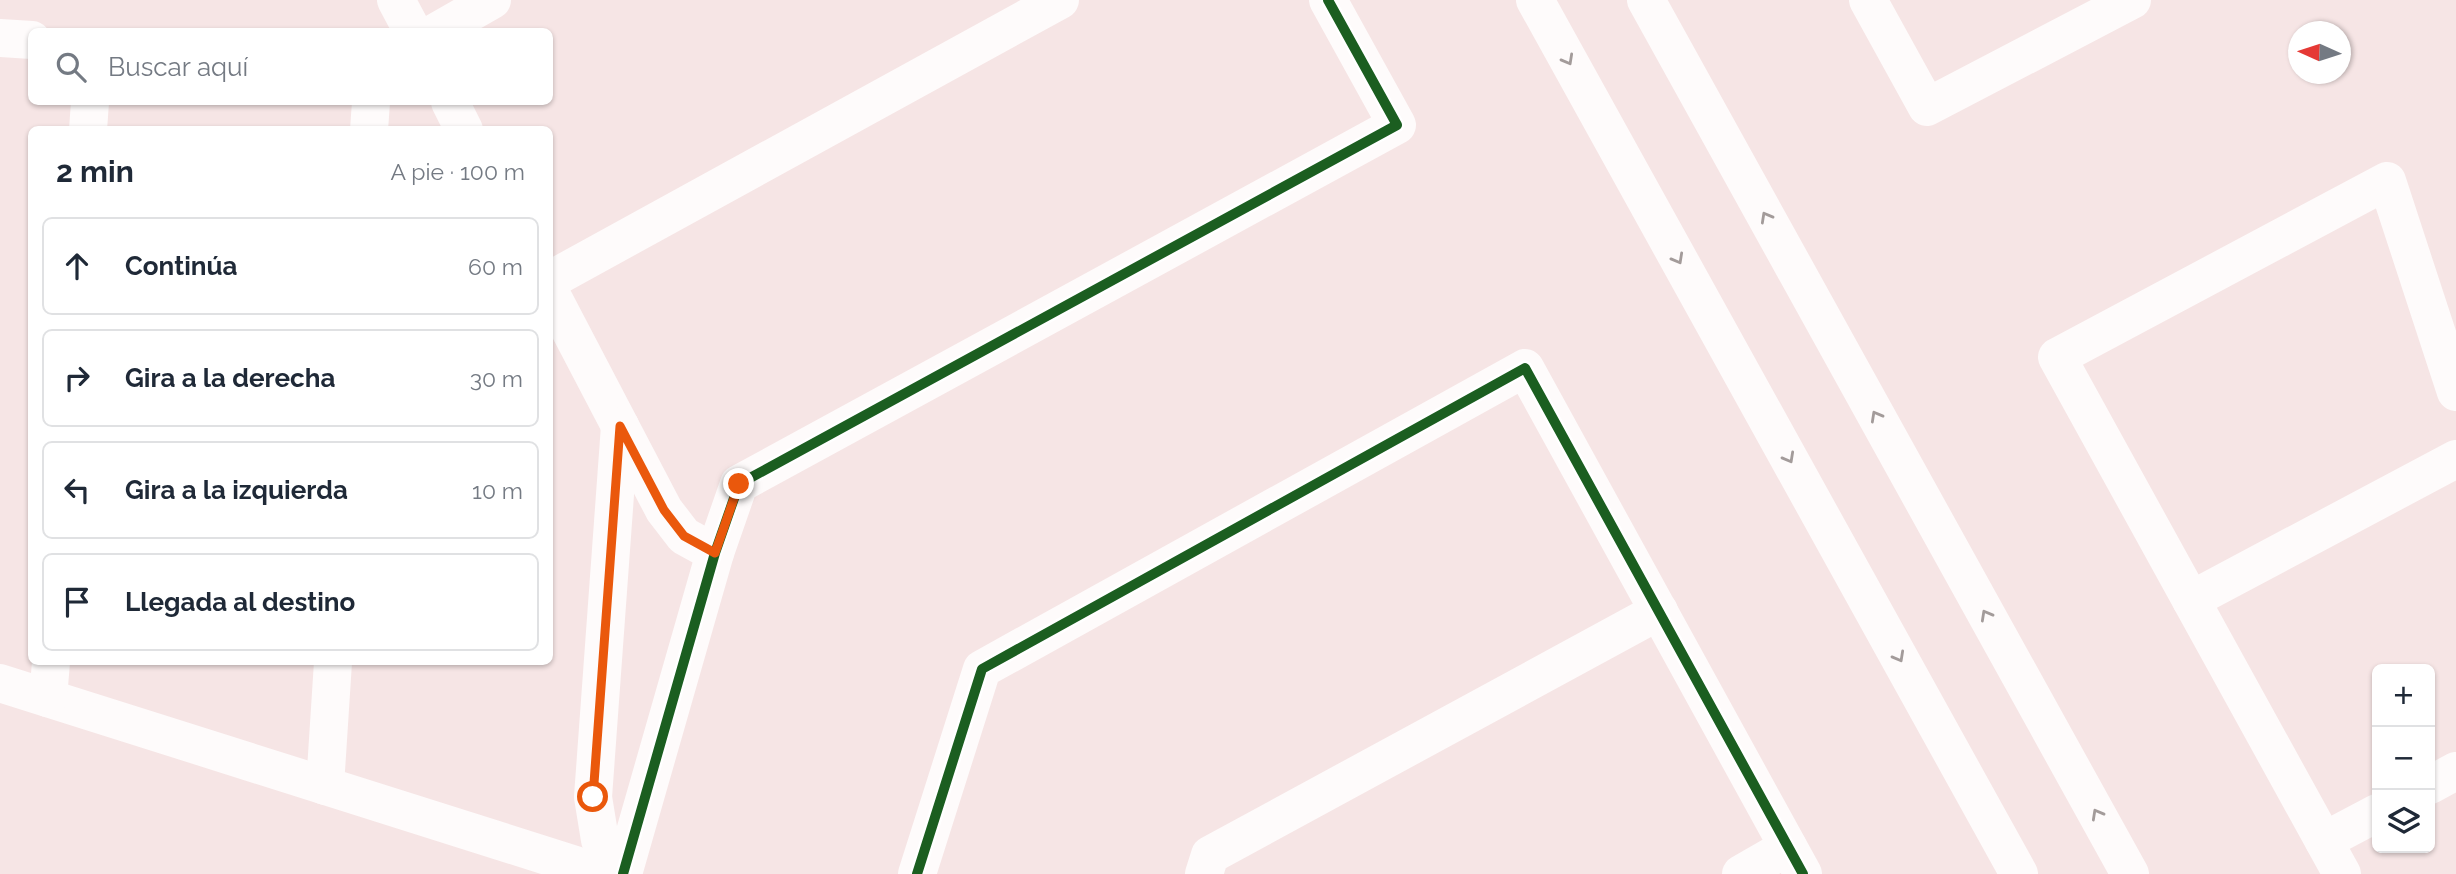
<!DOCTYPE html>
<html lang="es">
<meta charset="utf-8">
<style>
body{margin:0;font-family:Raleway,sans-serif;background:#f6f6f7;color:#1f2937}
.controls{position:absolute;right:21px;bottom:21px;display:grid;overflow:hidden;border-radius:10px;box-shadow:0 2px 5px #0004}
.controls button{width:63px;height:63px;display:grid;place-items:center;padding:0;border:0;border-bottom:2px solid #e0e1e3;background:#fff;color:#1f2937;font:35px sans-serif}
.compass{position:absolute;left:2288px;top:21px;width:63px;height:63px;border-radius:50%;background:#fff;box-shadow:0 2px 5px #0004;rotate:273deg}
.stop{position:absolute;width:21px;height:21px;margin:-16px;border:5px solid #ea580c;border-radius:50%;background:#fff}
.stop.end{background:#ea580c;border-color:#fff;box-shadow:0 2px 7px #0008}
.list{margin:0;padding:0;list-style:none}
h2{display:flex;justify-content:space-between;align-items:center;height:91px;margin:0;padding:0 28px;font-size:30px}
h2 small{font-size:23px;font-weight:400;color:#747a83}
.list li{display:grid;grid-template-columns:46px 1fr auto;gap:21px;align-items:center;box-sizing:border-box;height:98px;margin:0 14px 14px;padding:0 14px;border:2px solid #e0e1e3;border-radius:10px}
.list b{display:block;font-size:26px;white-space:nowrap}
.list em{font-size:23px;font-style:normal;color:#747a83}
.icon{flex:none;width:38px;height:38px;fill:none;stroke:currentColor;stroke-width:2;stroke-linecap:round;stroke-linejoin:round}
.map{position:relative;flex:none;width:2456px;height:874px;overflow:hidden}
.search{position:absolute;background:#fff;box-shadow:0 2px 5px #0004;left:28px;top:28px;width:525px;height:77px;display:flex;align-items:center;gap:18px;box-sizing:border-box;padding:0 24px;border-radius:10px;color:#747a83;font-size:26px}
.panel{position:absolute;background:#fff;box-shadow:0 2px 5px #0004;left:28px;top:126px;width:525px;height:539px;border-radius:10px}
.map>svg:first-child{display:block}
</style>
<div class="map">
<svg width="2456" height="874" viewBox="0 0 2456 874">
<rect width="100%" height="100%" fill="#f6e5e5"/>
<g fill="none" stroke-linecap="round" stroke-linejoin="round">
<g stroke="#fefbfb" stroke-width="38">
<polyline points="396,0 413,32"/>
<polyline points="1535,0 2019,874"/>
<polyline points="1646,0 2130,874"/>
<polyline points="1868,0 1927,107 2132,0"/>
<polyline points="436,32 492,0"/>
<polyline points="0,38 32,40"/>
<polyline points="450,102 464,130"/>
<polyline points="88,130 90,102"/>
<polyline points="369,130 371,102"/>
<polyline points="550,280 1060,0"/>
<polyline points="550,292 664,510 684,536 715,553"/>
<polyline points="2191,600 2456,459"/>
<polyline points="0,683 604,874"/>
<polyline points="48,698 51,662"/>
<polyline points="2430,785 2456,771"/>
<polyline points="325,786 333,662"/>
<polyline points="2324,841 2377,813"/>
<polyline points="618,874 600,840 593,797 620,426"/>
<polyline points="623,874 715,553 739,484 1397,125 1328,0"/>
<polyline points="917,874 982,669 1525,368 1803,874"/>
<polyline points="1204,874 1210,855 1659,611"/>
<polyline points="1741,874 1788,847"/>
<polyline points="2342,874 2057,357 2387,181 2456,392"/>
</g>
<g stroke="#fff" stroke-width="15">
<g id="cycleway">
<polyline points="623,874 715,553 739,484 1397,125 1328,0"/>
<polyline points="917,874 982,669 1525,368 1803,874"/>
</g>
</g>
<use href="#cycleway" stroke="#1b5e20" stroke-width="10"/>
</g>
<defs><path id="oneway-chevron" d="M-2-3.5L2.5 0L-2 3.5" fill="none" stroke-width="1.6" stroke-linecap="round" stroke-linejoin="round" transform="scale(1.75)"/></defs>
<g stroke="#a39b9a">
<use href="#oneway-chevron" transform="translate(1568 60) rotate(61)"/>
<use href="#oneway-chevron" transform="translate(1766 217) rotate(-119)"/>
<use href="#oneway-chevron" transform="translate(1678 259) rotate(61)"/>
<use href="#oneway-chevron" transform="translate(1876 416) rotate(-119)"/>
<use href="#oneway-chevron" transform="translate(1789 458) rotate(61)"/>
<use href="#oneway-chevron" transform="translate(1986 615) rotate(-119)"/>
<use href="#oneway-chevron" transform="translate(1899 657) rotate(61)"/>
<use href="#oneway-chevron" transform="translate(2097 814) rotate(-119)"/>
</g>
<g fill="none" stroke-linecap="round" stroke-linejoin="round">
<polyline stroke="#ea580c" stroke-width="9" points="593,797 620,426 664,510 684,536 715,553 739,484"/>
</g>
</svg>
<div class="controls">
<button>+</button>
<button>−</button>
<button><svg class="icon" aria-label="layers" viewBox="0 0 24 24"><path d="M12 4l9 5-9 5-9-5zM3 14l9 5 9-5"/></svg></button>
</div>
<svg class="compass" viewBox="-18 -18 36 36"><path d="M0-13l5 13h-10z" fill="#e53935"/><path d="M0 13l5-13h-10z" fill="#747a83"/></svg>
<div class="stop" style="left:593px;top:797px"></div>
<div class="stop end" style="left:739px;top:484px"></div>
<div class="search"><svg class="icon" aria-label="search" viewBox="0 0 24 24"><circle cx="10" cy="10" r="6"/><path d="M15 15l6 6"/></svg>Buscar aquí</div>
<section class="panel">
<h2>2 min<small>A pie · 100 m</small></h2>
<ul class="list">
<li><svg class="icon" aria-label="ahead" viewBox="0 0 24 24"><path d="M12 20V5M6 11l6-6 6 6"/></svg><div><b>Continúa</b></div><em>60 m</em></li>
<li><svg class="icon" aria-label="right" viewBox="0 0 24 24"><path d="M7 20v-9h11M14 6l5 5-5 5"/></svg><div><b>Gira a la derecha</b></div><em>30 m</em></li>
<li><svg class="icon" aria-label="left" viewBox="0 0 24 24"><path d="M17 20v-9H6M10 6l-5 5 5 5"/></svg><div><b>Gira a la izquierda</b></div><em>10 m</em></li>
<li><svg class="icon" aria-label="arrive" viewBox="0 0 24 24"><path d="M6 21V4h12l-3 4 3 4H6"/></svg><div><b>Llegada al destino</b></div></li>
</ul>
</section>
</div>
